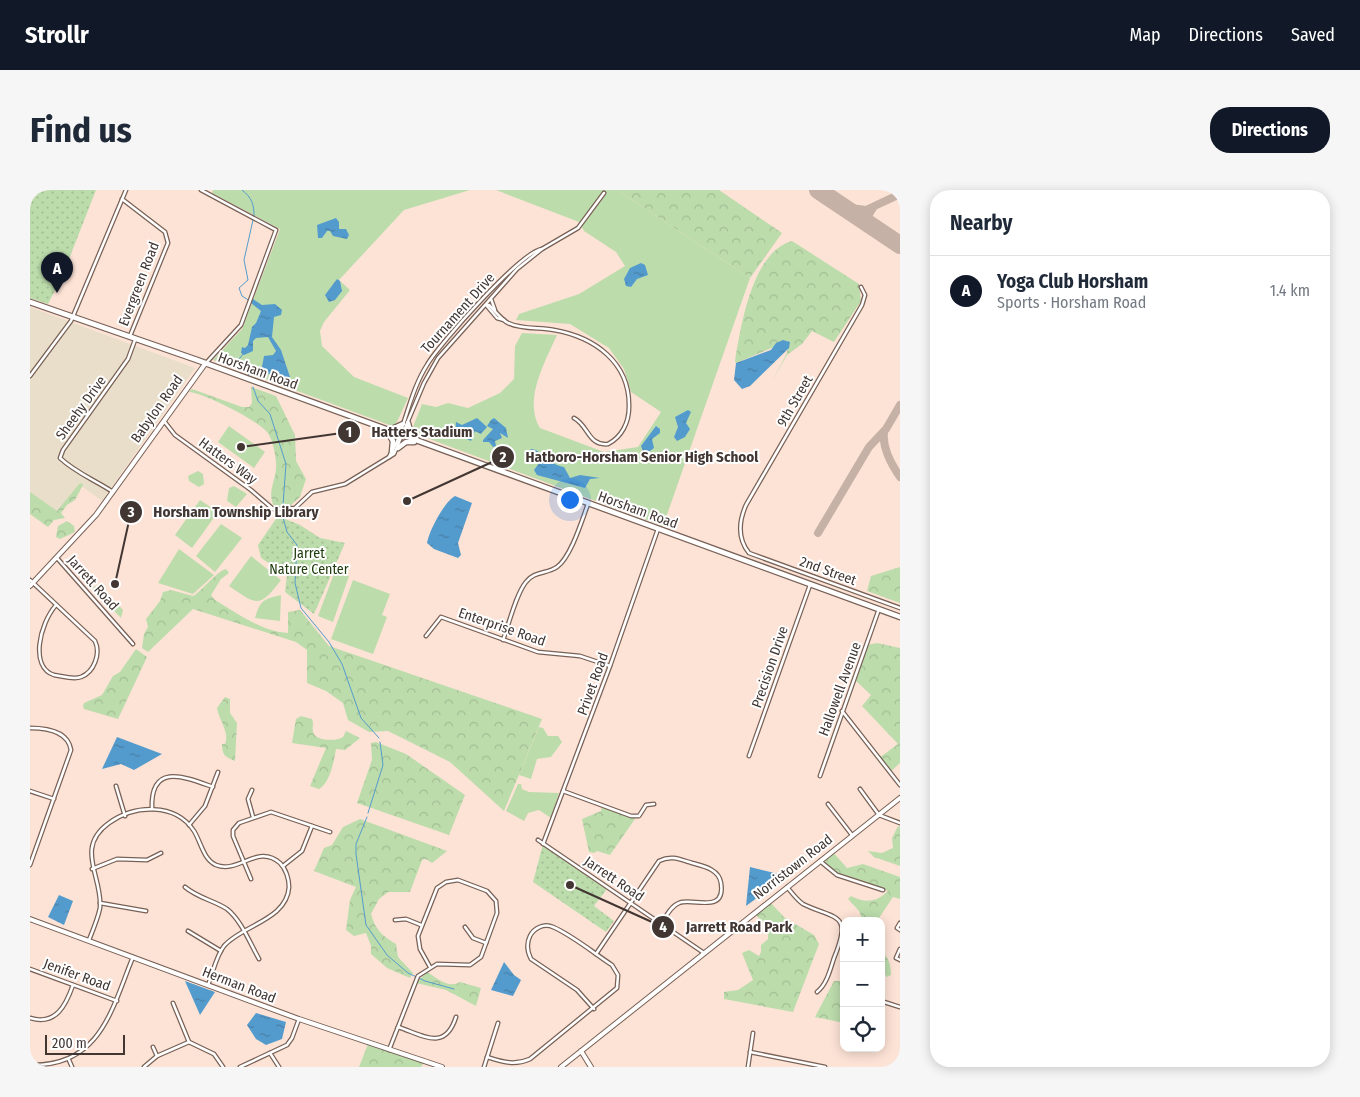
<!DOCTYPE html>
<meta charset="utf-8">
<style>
body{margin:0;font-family:"Fira Sans Condensed",sans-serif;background:#f6f6f7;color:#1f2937}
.controls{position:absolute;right:15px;bottom:15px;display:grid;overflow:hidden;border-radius:10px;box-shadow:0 2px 12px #0003}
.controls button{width:45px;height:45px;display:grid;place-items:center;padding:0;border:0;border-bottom:1px solid #e0e1e3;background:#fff;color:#1f2937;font:25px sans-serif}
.scale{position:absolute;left:15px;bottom:12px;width:80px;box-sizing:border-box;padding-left:5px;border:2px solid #413632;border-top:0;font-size:14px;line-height:18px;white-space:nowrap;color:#413632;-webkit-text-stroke:4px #fff;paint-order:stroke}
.you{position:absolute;left:539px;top:309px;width:18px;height:18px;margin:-12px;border:4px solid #fff;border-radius:50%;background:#1a73e8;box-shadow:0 0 0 8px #1a73e833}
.badge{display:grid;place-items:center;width:32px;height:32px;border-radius:50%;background:#111827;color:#fff;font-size:16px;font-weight:700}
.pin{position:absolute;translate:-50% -41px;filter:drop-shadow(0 1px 2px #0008)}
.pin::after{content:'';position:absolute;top:26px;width:18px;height:15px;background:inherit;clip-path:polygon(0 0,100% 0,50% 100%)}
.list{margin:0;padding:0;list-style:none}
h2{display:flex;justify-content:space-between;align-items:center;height:65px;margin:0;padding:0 20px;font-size:21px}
h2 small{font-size:16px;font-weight:400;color:#747a83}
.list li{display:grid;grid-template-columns:32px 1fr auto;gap:15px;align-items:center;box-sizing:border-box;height:70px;padding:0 20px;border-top:1px solid #e0e1e3}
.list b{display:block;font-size:19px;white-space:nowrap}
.list p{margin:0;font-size:16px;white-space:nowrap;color:#747a83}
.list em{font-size:16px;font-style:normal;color:#747a83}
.icon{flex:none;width:28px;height:28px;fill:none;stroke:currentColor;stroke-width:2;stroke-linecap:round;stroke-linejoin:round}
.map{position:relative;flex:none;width:870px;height:877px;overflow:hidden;border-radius:20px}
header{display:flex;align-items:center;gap:30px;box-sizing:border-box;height:70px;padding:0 25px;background:#111827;color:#fff}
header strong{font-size:24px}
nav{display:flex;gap:28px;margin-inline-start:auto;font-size:18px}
.intro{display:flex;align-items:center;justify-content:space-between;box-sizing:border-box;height:120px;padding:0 30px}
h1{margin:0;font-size:35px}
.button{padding:12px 22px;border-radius:20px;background:#111827;color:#fff;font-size:18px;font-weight:700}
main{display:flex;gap:30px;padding:0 30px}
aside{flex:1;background:#fff;border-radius:20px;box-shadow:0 2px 12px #0003}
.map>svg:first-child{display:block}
</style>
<header>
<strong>Strollr</strong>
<nav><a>Map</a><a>Directions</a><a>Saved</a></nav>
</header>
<div class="intro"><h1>Find us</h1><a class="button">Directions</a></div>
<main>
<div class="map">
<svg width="870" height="877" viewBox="0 0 870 877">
<defs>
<pattern id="forest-crowns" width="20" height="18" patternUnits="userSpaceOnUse" patternTransform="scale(1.25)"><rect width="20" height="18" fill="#bcdcac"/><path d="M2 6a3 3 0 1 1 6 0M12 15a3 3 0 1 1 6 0" fill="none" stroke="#a3bd94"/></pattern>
<pattern id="park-dots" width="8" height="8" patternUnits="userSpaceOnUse" patternTransform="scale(1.25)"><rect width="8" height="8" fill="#bcdcac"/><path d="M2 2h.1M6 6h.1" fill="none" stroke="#a3bd94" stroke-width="1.8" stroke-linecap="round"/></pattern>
<pattern id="water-ripples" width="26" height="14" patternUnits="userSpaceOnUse" patternTransform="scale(1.25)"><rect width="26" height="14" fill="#549bcd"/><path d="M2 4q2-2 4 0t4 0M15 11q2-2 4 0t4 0" fill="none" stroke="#477fa7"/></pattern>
</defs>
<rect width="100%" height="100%" fill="#fde3d6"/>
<polygon fill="#e8dec9" points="0,117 165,178 72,311 50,295 27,323 0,303"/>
<g fill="#bcdcac">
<polygon points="183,0 440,0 374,20 309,90 320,100 294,132 290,141 292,156 324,187 378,208 367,232 362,236 183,170 212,139 250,39 182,3"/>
<path d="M466,0h121l133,88 -87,248 -247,-92 -3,-7 9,-23 14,3 12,-4 20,5 32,-15 14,-14 1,-33 7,-13 35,2c-12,27 -34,65 -17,93l64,24 34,-5 23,-35 -30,-20 -7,-23 -15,-21 -39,-24 -54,-4 3,-6 60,-20 46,-28 -9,-14 -32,-21 -5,-9z"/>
<polygon points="199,236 235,262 224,278 188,252"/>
<polygon points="168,281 173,284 174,294 169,297 159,291 158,286"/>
<polygon points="204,296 217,304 206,317 197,311 199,298"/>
<polygon points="170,310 188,322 162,358 145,345"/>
<polygon points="191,334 212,348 185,382 166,366"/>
<polygon points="149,359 184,385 163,404 128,393"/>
<path d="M221,366l30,24c-22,29 -24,25 -52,6z"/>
<polygon points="305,381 319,386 303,432 288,426"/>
<polygon points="323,390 360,404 352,425 357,427 343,464 301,449"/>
<polygon points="69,395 93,420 91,428 64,400 63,397"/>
<path d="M251,405l-1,26 -25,-3c5,-18 9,-19 26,-23z"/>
<polygon points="509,537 513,538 518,546 528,546 532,552 521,567 507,569 501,589 489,585"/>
<polygon points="488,594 491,594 492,599 499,602 529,603 521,628 509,620 498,623 494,631 476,621"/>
</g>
<g fill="url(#forest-crowns)">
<polygon points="587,0 689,0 752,43 720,88"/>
<path d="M762,51l67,43 2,17 -27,41 -22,-11 -10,13 -15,11 -16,28 15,-28 4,-13 -14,1 -2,4 -38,16 -1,-2c6,-35 17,-109 57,-120z"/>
<path d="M221,197l25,9 19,39 1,26 10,18 -6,18 -10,9h-16c-7,-13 1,-24 2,-37 1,-9 -3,-30 -9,-37 -10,-12 -63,-39 -78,-40l3,-3 50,18h7l3,-4z"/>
<polygon points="52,293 53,295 45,310 37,315 31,323 35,328 24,330 18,337 0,324 0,302 27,321 49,294"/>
<polygon points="37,331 44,336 45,342 30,349 26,347 28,336"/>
<polygon points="870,377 870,413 837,401 841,386"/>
<path d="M196,379l3,4 -8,6 -10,16 4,5c22,13 47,32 73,33v-21l12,-2 29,36 213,73 -38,92 -54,-49 -62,-31 -19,1 -21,-12 -5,-17 -17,-12 -19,-8v-33l-11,-8 -103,-33 -45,43 -6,-4 2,-14 4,-7 -2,-8 14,-18 3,-9 8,-2 22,6c9,-5 25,-26 33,-27z"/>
<polygon points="847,453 870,458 870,573 860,582 849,568 868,554 832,516 841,505 825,490 837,455"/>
<polygon points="106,459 117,467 88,529 54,519 53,516 54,513 72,505 83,486 90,482"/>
<path d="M195,507l5,2v14l7,10 -2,38c-10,-4 -13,-6 -13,-17h3c5,-11 -6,-24 -8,-36z"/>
<path d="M271,526l11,3c2,5 0,8 1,13 3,10 24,9 30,5l3,-6 14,7 -15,12 -9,-1c-2,12 -6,34 -17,40l-9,-3 16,-38 -34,-5 4,-24z"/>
<polygon points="346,552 376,564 435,605 419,645 327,613 342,570 341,553"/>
<polygon points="572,615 607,626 580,665 567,661 564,663 559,662 552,629 571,621"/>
<path d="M330,629l87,32 -15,12 -6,-4 -4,1 -12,32h-22l-9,7 -8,15c4,15 11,22 25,30l2,13 15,16 -3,5 -23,-10 -16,-14v-8l-5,-13 -12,3 -8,-6 4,-30 6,-13 -42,-16 10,-23 8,-3 11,-18z"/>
<polygon points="868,636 870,637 870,676 844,667 838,661 852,663 863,658 862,648"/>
<path d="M802,661l15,17 16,-4 37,13v22l-7,-2 -16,24h-14l-4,-10 -11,-12 3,-3c14,7 25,7 37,-5l-59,-21 -8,-10z"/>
<polygon points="739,711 755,728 784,745 789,754 763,822 694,809 694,802 708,800 723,790 712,763 719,760 729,766 731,762 731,755 738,749 738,737 724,723"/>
<path d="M851,761c8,7 10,14 10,24l-4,2 -6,-7z"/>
<path d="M397,782c10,6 21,17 33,10l21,6 -5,18 -30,-16 -30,-7z"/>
<polygon points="804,791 814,791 814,833 785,827"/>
<polygon points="338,854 394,873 391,877 329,877"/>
</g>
<g fill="url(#park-dots)">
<polygon points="0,0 66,0 32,87 18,114 0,108"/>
<polygon points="248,326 270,335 290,348 315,353 284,424 255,402 257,385 231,368 228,355"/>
<polygon points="513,654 577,699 564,716 584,731 576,742 503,692"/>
</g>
<g fill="url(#water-ripples)">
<polygon points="306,28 309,32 309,39 316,39 319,45 317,49 303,46 300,41 297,41 292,48 288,48 287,35"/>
<polygon points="611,73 615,75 618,85 607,89 601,97 596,96 594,89 600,78"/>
<polygon points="307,89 310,91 312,101 305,110 299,112 295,105"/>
<polygon points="223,109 232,115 245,114 252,120 251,125 244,127 242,147 251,160 260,187 242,188 240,184 231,182 234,166 243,165 246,161 238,147 226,148 223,151 223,161 214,165 211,163 212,157 215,158 218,155 222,137 226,133 231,121 221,113"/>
<polygon points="753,150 760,152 759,158 720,196 712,199 704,190 706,173 741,160 746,153"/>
<polygon points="658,220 661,222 656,233 660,239 655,247 647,251 644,247 648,237 645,227"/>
<polygon points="447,228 457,237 451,244 445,241 441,251 425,243 426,232 432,235"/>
<polygon points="464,228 476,238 478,248 470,243 472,248 465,251 466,256 463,257 459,252 453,252 453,250 463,239 457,236 461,230"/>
<polygon points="626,236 630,239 630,243 622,249 624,258 620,261 613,261 611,256"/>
<path d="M502,259c14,4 18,16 32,18l6,11 10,-3 20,3 -10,1 -5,9 -48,-13 -3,-5 6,-8 -12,-6 -3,-4z"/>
<path d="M425,306l17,7 -14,40 3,12 -3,3 -24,-9 -7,-6c2,-12 17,-41 28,-47z"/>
<polygon points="87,547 132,564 104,580 91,574 72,579"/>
<polygon points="720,677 757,686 716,716"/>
<polygon points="29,705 43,711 34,735 18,727"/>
<polygon points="474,772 484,785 491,790 483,806 461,800"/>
<polygon points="155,791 185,802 170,825"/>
<polygon points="226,823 256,832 252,849 236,855 226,849 217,835"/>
</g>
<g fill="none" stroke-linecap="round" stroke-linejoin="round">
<g stroke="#549bcd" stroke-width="1">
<path d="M212,0c10,8 12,14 12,26"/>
<polyline points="223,113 212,106 209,98 218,90 214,70 223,30"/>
<polyline points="213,164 206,173 219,185"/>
<polyline points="223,197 228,211 240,224 256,274 253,315"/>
<polyline points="252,324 257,342 267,355 265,393 271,418 299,452 312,474 331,528 349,548"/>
<polyline points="338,623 353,575 350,552"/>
<polyline points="337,627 326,654 326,664 336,735 357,765 378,783 395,791 424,799"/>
</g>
<g stroke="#c6b1a6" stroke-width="8">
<polyline points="813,17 836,20 870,4"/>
<polyline points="842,36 838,26 843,18"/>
<path d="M854,242c-2,16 7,32 16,45"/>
<polyline points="788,343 839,257 856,239 870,215"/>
</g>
<polyline stroke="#c6b1a6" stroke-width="18" points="788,0 870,55"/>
<g stroke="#786156" stroke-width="5">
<g id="street">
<polyline points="171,0 246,40 211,135 176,173"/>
<polyline points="92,9 135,42 138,53 100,146"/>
<path d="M831,97l4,8 -3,10 -116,200c-7,16 -9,33 3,48l151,55"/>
<polyline points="461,109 465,120"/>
<path d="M456,115h3c6,6 13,15 19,18 15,7 31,4 46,7 40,7 76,32 75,77 0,15 -7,30 -21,37 -20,2 -19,-18 -34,-26"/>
<polyline points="456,115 467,128 474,130"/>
<polyline points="0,186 41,131 96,0"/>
<polyline points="134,231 145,245 221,300 243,319 265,318 282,302 315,294 364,264 394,193 408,168 487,79 512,59 548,38 574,3"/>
<path d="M359,267c3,-7 8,-13 10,-21 9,-24 14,-49 28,-71 12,-21 94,-113 115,-116"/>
<path d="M83,302c-18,-12 -37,-19 -53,-34l3,-8 65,-91 7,-19"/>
<polyline points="27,368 103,454"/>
<path d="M0,390l65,61c6,13 -1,31 -14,36 -8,3 -19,-1 -27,-2 -24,-8 -15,-50 2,-70"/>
<polyline points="396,446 411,427 508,462 550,466 580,476"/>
<path d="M473,450c6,-16 13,-46 23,-58 8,-11 21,-8 31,-15 14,-10 25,-47 31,-63"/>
<polyline points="812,521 870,595"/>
<path d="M0,538c17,0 38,3 41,22l-41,115"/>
<polyline points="719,566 780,395"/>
<polyline points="790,586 849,419"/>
<polyline points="86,596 95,626"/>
<polyline points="830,599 849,625 870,633"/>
<polyline points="222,600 218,609 223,627"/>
<polyline points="0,601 24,609"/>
<polyline points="533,601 601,626 609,626 616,615 624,614"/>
<polyline points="798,614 822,645"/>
<path d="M122,619c-2,-47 33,-32 61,-22"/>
<polyline points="159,635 175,616 188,582"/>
<polyline points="508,650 674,763"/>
<polyline points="513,654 580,476 628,339"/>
<polyline points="790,671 807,685 853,700"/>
<polyline points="253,676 272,661 282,636"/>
<polyline points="62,679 87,669 117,670 131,663"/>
<polyline points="221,689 203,646 203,640 209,633 241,622 300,642"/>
<path d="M155,697c13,11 28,13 42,22 14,11 23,34 32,50"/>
<path d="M757,697c5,6 10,13 16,17 33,16 50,8 31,54 -4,12 -7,26 -17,34"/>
<polyline points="70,713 116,721"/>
<polyline points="365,730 376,729 391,735"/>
<polyline points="870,733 867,738 870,740"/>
<polyline points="435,737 443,748 456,753"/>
<polyline points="158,741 191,761"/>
<path d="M59,750c4,-10 9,-22 11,-32 3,-31 -26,-60 9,-85 25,-18 66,-21 85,8 7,11 9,28 22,34 23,9 42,-22 64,-2 6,6 9,16 9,24 -2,33 -47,38 -65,59 -8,10 -11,27 -16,39"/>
<polyline points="870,759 866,768 870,770"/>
<path d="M566,764l63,-93c12,-6 20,-2 33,2 11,3 27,6 29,20 5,32 -29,14 -42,20 -8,3 -13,13 -17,20"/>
<polyline points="0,779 87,811"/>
<polyline points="851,811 870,817"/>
<polyline points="143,813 159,852 184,864 193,877"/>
<path d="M0,828c26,8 36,-13 43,-33"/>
<path d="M368,837c25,8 47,25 58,-10"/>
<polyline points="123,857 127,866"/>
<polyline points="359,860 388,786 407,774 440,775 451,767 467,723 466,711 457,701 428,690 416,692 407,698 388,746 390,759 400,777"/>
<polyline points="720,862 795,877"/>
<polyline points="240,863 249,877"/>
<path d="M457,867c16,5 27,9 43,2l87,-71 1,-13 -6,-10c-17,-11 -40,-30 -59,-38 -9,-4 -19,1 -23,9 -4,8 -3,15 1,23l46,31 17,19"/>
<polyline points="39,870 42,877"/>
<path d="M0,875c71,2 82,-57 103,-108"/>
<polyline points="114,877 127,866 159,852"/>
<polyline points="210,877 257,855 262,848 269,829"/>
<polyline points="454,877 468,833"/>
<polyline points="718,877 723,843"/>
</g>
</g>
<g stroke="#786156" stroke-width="6">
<g id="secondary">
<polyline points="0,396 66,325 175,174"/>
<polyline points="0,729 269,829 412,877"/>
<polyline points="551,861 561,877"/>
<polyline points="531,877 870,608"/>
</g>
</g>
<g stroke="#786156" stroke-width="7">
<g id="primary">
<polyline points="0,112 167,170 870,427"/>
<polyline points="378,233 381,245 387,250"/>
<polyline points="360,240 373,234"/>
<polyline points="357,241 363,251 362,262"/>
<polyline points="368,258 376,252 384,252"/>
</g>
</g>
<use href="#street" stroke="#fff" stroke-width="2.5"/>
<use href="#secondary" stroke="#fff" stroke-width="4"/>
<use href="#primary" stroke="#fff" stroke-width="4.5"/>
</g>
<g text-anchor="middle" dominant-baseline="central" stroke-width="4" stroke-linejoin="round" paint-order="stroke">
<g font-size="14" fill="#413632" stroke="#fff">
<text transform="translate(109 94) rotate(-69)">Evergreen Road</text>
<text transform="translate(428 123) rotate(-48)">Tournament Drive</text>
<text transform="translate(228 181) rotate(20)">Horsham Road</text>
<text transform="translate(765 211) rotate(-60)">9th Street</text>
<text transform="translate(51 218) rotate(-54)">Sheehy Drive</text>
<text transform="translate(127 219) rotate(-55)">Babylon Road</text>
<text transform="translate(198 271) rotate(36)">Hatters Way</text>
<text transform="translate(608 320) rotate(20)">Horsham Road</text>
<text transform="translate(798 381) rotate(20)">2nd Street</text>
<text transform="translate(63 393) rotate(48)">Jarrett Road</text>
<text transform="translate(472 437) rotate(19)">Enterprise Road</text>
<text transform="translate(740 477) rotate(-71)">Precision Drive</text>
<text transform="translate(563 494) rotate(-70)">Privet Road</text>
<text transform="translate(810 499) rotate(-70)">Hallowell Avenue</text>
<text transform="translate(763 677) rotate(-38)">Norristown Road</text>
<text transform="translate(584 689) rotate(34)">Jarrett Road</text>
<text transform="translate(47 785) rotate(20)">Jenifer Road</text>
<text transform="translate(209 795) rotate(21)">Herman Road</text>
</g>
<g font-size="14" fill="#203d0e" stroke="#fff">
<text x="279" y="363">Jarret<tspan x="279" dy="16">Nature Center</tspan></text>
</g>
</g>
<path fill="none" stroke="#413632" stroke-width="2" d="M211 257L319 242M377 311L473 267M85 394L101 322M540 695L633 737"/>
<g fill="#413632" stroke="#fff" stroke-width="2">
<circle cx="211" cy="257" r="5"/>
<circle cx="377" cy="311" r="5"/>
<circle cx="85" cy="394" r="5"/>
<circle cx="540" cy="695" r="5"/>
<circle cx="319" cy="242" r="12"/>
<circle cx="473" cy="267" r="12"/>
<circle cx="101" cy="322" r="12"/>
<circle cx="633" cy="737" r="12"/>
</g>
<g font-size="15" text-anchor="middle" font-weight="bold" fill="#fff">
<text x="319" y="247">1</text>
<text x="473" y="272">2</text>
<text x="101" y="327">3</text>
<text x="633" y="742">4</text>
</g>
<g font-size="15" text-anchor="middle" font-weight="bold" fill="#413632" stroke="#fff" stroke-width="4" stroke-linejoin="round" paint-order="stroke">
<text x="392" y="247">Hatters Stadium</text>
<text x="612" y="272">Hatboro-Horsham Senior High School</text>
<text x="206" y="327">Horsham Township Library</text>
<text x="709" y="742">Jarrett Road Park</text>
</g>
</svg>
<div class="controls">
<button>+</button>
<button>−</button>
<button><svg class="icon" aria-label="locate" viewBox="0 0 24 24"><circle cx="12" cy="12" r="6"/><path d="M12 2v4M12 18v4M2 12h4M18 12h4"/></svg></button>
</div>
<div class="scale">200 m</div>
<div class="you"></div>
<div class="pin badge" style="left:27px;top:103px">A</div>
</div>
<aside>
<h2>Nearby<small></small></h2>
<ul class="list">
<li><span class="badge">A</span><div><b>Yoga Club Horsham</b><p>Sports · Horsham Road</p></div><em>1.4 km</em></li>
</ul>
</aside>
</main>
